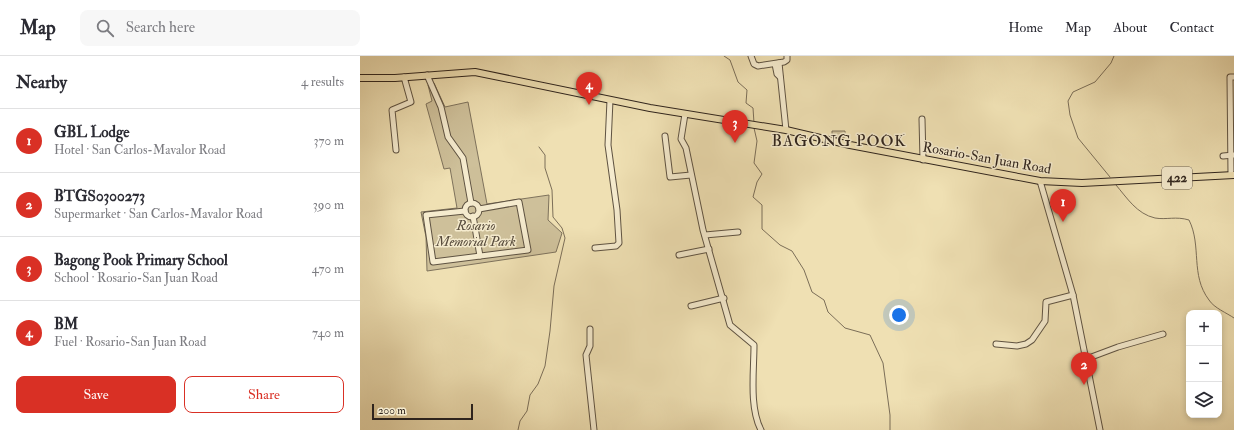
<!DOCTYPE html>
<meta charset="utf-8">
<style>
body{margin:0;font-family:"IM FELL Double Pica",serif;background:#f7f7f7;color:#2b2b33}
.controls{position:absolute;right:12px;bottom:12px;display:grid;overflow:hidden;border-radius:8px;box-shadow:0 2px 6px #0003}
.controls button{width:36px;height:36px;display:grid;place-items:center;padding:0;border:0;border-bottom:1px solid #e1e1e2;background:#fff;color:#2b2b33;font:20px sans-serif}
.scale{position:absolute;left:12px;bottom:10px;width:101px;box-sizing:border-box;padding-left:4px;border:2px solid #2f241d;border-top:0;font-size:11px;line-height:14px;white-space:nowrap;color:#2f241d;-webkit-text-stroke:3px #f5ebce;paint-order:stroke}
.you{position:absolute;left:539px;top:259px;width:14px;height:14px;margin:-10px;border:3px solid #fff;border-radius:50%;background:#1a73e8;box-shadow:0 0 0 6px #1a73e833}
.badge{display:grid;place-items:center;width:26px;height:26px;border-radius:50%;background:#d93025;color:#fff;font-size:13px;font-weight:700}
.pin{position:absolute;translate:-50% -33px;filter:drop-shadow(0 1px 2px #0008)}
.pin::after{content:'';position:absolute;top:21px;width:14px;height:12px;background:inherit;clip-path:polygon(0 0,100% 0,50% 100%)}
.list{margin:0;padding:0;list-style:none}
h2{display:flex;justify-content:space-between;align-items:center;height:52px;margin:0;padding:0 16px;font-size:17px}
h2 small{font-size:13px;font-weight:400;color:#7c7c81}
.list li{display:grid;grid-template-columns:26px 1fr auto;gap:12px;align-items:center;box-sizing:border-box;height:64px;padding:0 16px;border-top:1px solid #e1e1e2}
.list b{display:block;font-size:15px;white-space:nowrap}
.list p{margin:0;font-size:13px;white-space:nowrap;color:#7c7c81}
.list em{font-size:13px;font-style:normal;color:#7c7c81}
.actions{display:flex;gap:8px;padding:12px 16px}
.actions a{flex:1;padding:9px 0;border:1px solid #d93025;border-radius:8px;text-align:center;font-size:14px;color:#d93025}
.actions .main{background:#d93025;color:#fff}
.icon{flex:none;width:22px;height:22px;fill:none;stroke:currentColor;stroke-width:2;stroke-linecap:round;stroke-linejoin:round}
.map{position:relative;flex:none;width:874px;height:374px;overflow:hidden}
header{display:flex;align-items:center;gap:24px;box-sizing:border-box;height:56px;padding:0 20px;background:#fff;border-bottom:1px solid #e1e1e2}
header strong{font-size:19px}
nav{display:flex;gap:22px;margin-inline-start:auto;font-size:14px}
.search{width:280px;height:36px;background:#f7f7f7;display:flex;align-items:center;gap:10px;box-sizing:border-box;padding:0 14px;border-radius:8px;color:#7c7c81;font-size:15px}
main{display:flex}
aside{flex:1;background:#fff}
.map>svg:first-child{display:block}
</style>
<header>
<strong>Map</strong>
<div class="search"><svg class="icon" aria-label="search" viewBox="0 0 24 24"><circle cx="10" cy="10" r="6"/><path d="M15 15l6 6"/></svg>Search here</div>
<nav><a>Home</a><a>Map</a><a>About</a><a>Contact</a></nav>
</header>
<main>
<aside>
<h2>Nearby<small>4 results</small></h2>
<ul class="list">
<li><span class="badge">1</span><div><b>GBL Lodge</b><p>Hotel · San Carlos-Mavalor Road</p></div><em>370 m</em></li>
<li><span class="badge">2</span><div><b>BTGS0300273</b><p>Supermarket · San Carlos-Mavalor Road</p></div><em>390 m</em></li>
<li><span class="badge">3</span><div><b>Bagong Pook Primary School</b><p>School · Rosario-San Juan Road</p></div><em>470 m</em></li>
<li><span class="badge">4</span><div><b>BM</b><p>Fuel · Rosario-San Juan Road</p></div><em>740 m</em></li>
</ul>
<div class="actions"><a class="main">Save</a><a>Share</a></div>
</aside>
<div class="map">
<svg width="874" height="374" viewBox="0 0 874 374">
<rect width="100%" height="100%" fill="#efe0b3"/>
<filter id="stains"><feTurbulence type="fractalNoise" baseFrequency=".005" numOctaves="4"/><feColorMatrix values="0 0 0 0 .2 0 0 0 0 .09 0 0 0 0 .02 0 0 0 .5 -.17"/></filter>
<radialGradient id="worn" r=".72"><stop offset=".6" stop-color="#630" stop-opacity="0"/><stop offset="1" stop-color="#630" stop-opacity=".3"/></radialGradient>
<g fill="#cec09a" stroke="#7e725c">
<polygon points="74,27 85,51 108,46 127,148 189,139 188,164 202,177 196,196 67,215 66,181 61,156 97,152 90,112 84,113 66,48 72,45 68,29"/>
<polygon points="472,75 485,75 485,81 472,82"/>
</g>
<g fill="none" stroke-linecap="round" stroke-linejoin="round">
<g stroke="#7b6e58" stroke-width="1">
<polyline points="364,0 370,4 378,26 387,34 386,47 393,52 394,67"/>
<polyline points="394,72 397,85 394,107 402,118 397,126 393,141 402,149 402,173 420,189 432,195 444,214 452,236 464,244 468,256 485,272 510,279 523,307 530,359 530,374"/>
<polyline points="750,121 718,82 710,59 708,45 713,36 735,26 751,7 754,0"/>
<path d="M756,129c11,13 21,29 39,33 11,2 21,-2 34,2 13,26 1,55 20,80 5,8 18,13 25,18"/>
<polyline points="158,374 160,365 167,355 170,339 178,328 185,310 190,275 194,230 205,182 202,172 193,161 192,134 185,112 185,99 179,91"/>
</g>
<g stroke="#5f5342" stroke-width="7">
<g id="minor">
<polyline points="391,0 394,8 398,10 424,6 427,4 427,0"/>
<polyline points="419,7 426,74"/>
<polyline points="415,8 417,18 420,21"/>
<polyline points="67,19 81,51 88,81 103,102 111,147"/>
<path d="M325,58l-4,25 5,9 17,82 27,95 24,20c0,26 -5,62 7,85"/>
<polyline points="562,63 563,104"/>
<polyline points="305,80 310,121 331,119"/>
<polyline points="36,94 32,54 51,46 44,21"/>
<polyline points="863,100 874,99"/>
<polyline points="871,119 870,21 874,21"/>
<polyline points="680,125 713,239 740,374"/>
<circle cx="112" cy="154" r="7"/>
<polyline points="105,155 66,159 73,206 168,194 159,146 119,153"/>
<polyline points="113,160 120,200"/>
<polyline points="345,179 378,176"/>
<polyline points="235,192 256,190 259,187 257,154 248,89 250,44"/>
<polyline points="319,199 349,193"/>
<polyline points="331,250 364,242"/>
<polyline points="230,273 230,290 226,299 234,374"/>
<polyline points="636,288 657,290 666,288 672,284 685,265 686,246 713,239"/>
<polyline points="726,303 758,291 803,278"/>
</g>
</g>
<g stroke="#2f241d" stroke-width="8">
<polyline id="major" points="0,22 35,22 115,16 290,52 426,74 490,89 680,125 722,127 874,119"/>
</g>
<use href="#minor" stroke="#f5ebce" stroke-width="5"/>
<use href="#major" stroke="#efe0b3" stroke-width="6"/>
</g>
<g text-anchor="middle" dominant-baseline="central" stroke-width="3" stroke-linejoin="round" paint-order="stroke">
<rect fill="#f5ebce" stroke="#6a6052" stroke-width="1" x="802" y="111" width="30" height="22" rx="3"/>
<g font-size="13" font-weight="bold" fill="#2f241d">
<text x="817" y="122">422</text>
</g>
<g font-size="14" fill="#2f241d" stroke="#f5ebce">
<text transform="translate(627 102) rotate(10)">Rosario-San Juan Road</text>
</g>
<g font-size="14" font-style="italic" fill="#574b3c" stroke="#f5ebce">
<text x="116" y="169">Rosario<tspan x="116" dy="16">Memorial Park</tspan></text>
</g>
<g font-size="16" letter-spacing="1" fill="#2f241d" stroke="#f5ebce">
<text x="479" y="85">BAGONG POOK</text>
</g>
</g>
<rect width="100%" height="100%" filter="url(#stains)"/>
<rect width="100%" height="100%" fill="url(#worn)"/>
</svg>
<div class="controls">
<button>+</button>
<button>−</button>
<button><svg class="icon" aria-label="layers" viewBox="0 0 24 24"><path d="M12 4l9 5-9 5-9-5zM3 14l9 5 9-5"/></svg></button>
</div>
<div class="scale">200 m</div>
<div class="you"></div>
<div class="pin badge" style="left:703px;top:166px">1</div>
<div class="pin badge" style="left:724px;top:329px">2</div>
<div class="pin badge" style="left:375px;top:87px">3</div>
<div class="pin badge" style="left:229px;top:49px">4</div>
</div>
</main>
